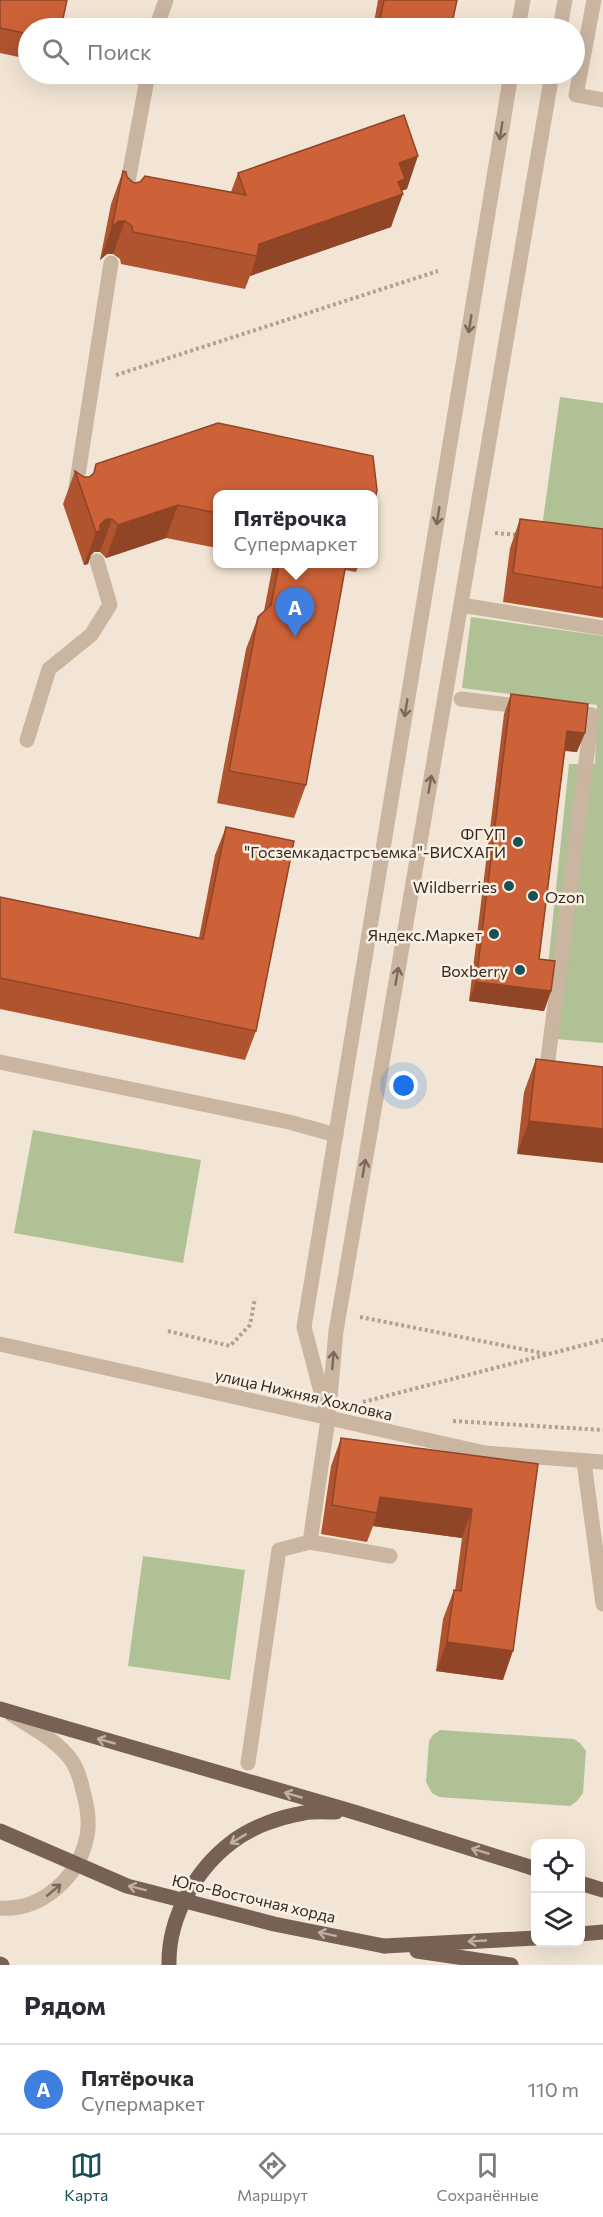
<!DOCTYPE html>
<html lang="ru">
<meta charset="utf-8">
<style>
body{margin:0;font-family:Commissioner,sans-serif;background:#f2f2f3;color:#2b2b33}
.controls{position:absolute;right:18px;bottom:18px;display:grid;overflow:hidden;border-radius:12px;box-shadow:0 6px 24px #0002}
.controls button{width:54px;height:54px;display:grid;place-items:center;padding:0;border:0;border-bottom:2px solid #e1e1e2;background:#fff;color:#2b2b33;font:30px sans-serif}
.you{position:absolute;left:404px;top:1086px;width:21px;height:21px;margin:-15px;border:4px solid #fff;border-radius:50%;background:#1a73e8;box-shadow:0 0 0 9px #1a73e833}
.badge{display:grid;place-items:center;width:39px;height:39px;border-radius:50%;background:#185057;color:#fff;font-size:20px;font-weight:700}
.pin{position:absolute;translate:-50% -50px;filter:drop-shadow(0 2px 3px #0008)}
.pin::after{content:'';position:absolute;top:32px;width:21px;height:18px;background:inherit;clip-path:polygon(0 0,100% 0,50% 100%)}
.popup{position:absolute;left:213px;top:490px;width:165px;height:78px;box-sizing:border-box;display:grid;place-content:center;border-radius:12px;background:#fff;filter:drop-shadow(0 2px 4px #0005);font-size:20px;white-space:nowrap;color:#7c7c81}
.popup b{font-size:22px;color:#2b2b33}
.popup::after{content:'';position:absolute;left:50%;top:100%;margin-left:-12px;border:12px solid transparent;border-top-color:#fff}
.list{margin:0;padding:0;list-style:none}
h2{display:flex;justify-content:space-between;align-items:center;height:78px;margin:0;padding:0 24px;font-size:26px}
h2 small{font-size:20px;font-weight:400;color:#7c7c81}
.list li{display:grid;grid-template-columns:39px 1fr auto;gap:18px;align-items:center;box-sizing:border-box;height:90px;padding:0 24px;border-top:2px solid #e1e1e2}
.list b{display:block;font-size:22px;white-space:nowrap}
.list p{margin:0;font-size:20px;white-space:nowrap;color:#7c7c81}
.list em{font-size:20px;font-style:normal;color:#7c7c81}
.icon{flex:none;width:33px;height:33px;fill:none;stroke:currentColor;stroke-width:2;stroke-linecap:round;stroke-linejoin:round}
.map{position:relative;flex:none;width:603px;height:1965px;overflow:hidden}
.search{position:absolute;background:#fff;box-shadow:0 6px 24px #0002;left:18px;right:18px;top:18px;height:66px;display:flex;align-items:center;gap:15px;box-sizing:border-box;padding:0 21px;border-radius:33px;color:#7c7c81;font-size:22px}
.sheet{height:168px;background:#fff}
nav{display:flex;justify-content:space-around;align-items:center;box-sizing:border-box;height:84px;border-top:2px solid #e1e1e2;background:#fff;font-size:16px;color:#7c7c81}
nav a{display:grid;justify-items:center;gap:3px}
nav .on{color:#185057}
.map>svg:first-child{display:block}
</style>
<div class="map">
<svg width="603" height="1965" viewBox="0 0 603 1965">
<rect width="100%" height="100%" fill="#f2e5d5"/>
<g fill="#b0c195">
<polygon points="560,397 603,403 603,536 542,527"/>
<polygon points="471,617 603,636 603,1043 556,1039 548,965 569,764 595,764 597,705 462,688"/>
<polygon points="33,1130 201,1160 183,1263 14,1233"/>
<polygon points="143,1556 245,1570 230,1680 128,1666"/>
<polygon points="440,1730 574,1739 580,1743 586,1751 583,1793 577,1801 570,1806 439,1797 432,1793 426,1782 429,1741 433,1735"/>
</g>
<g fill="none" stroke-linecap="round" stroke-linejoin="round">
<g stroke="#b69f8b" stroke-width="4" stroke-dasharray="3 3" stroke-linecap="butt">
<polyline points="116,375 438,271"/>
<polyline points="495,533 518,535"/>
<polyline points="360,1317 547,1354"/>
<polyline points="168,1331 230,1346 250,1325 255,1298"/>
<polyline points="363,1402 603,1340"/>
<polyline points="453,1421 603,1430"/>
</g>
<g stroke="#cab5a1" stroke-width="15">
<polyline points="594,0 576,95 603,100"/>
<polyline points="156,28 166,0"/>
<polyline points="518,28 523,0"/>
<polyline points="560,28 565,0"/>
<polyline points="125,198 148,74"/>
<polyline points="75,494 111,263"/>
<polyline points="461,605 603,628"/>
<polyline points="461,699 526,707"/>
<polyline points="27,740 49,669 91,635 110,605 97,561"/>
<polyline points="548,1059 592,715 568,712"/>
<polyline points="0,1062 289,1122 336,1135"/>
<polyline points="0,1344 485,1453 603,1462"/>
<polyline points="325,1407 304,1327 511,74"/>
<polyline points="584,1462 603,1604"/>
<polyline points="310,1542 328,1419 336,1331 552,74"/>
<polyline points="248,1763 279,1550 310,1542 390,1556"/>
<path d="M0,1908c42,3 79,-31 87,-72 3,-15 0,-31 -4,-45 -2,-10 -6,-22 -11,-30 -15,-21 -40,-33 -61,-47"/>
</g>
<g stroke="#776154" stroke-width="15">
<polyline points="0,1709 354,1812 536,1869"/>
<polyline points="580,1883 603,1890"/>
<polyline points="580,1934 603,1932"/>
<polyline points="384,1946 536,1938"/>
<polyline points="417,1951 511,1965"/>
<polyline points="0,1964 2,1965"/>
<path d="M169,1965c-1,-47 26,-95 63,-123 19,-15 48,-25 72,-29 10,-2 22,-1 32,-1"/>
</g>
<polyline stroke="#776154" stroke-width="15" points="0,1831 127,1886 274,1924 384,1946"/>
</g>
<g fill="#b05430">
<polygon points="0,0 28,28 28,59 0,53"/>
<polygon points="378,0 457,0 451,28 373,28"/>
<polygon points="419,74 438,74 437,77"/>
<polygon points="123,171 127,177 134,183 231,192 238,173 407,189 401,191 391,227 250,276 245,289 121,264 120,259 113,254 107,254 100,260 111,204"/>
<polygon points="96,464 217,495 217,548 166,538 106,558 100,552 94,552 91,555 88,564 84,565 63,504 75,471 84,477 89,477 93,474"/>
<polygon points="520,519 603,529 603,618 503,602 510,548"/>
<polygon points="273,564 359,564 356,572 345,570 306,785 294,818 217,803 246,649 258,617 264,611"/>
<polygon points="511,694 577,752 565,751 539,959 551,991 544,1011 469,1001 504,714"/>
<polygon points="226,827 256,1031 245,1060 0,1009 0,897 199,938 215,855"/>
<polygon points="536,1059 603,1067 517,1154 524,1092"/>
<polygon points="341,1438 538,1464 503,1680 436,1671 443,1619 454,1590 455,1591 462,1538 373,1526 367,1542 321,1534 331,1466"/>
</g>
<g fill="#904527">
<polygon points="418,156 407,189 401,191 403,194 391,227 250,276 257,256 259,244 399,163"/>
<polygon points="119,221 125,221 113,254 107,254 100,260 112,227"/>
<polygon points="178,505 166,538 106,558 118,525"/>
<polygon points="106,519 112,519 100,552 94,552 91,555 88,564 84,565 96,532 100,525"/>
<polygon points="567,731 585,733 577,752 560,750"/>
<polygon points="476,982 551,991 544,1011 469,1001"/>
<polygon points="529,1121 603,1129 603,1163 517,1154"/>
<polygon points="380,1497 472,1509 462,1538 373,1526 377,1513"/>
<polygon points="447,1642 513,1651 503,1680 436,1671"/>
</g>
<g fill="#cd6238" stroke="#904527" stroke-width="1.5">
<polygon points="0,0 67,0 61,28 28,28 28,34 0,28"/>
<polygon points="384,0 457,0 451,28 378,28"/>
<polygon points="404,115 418,156 399,163 405,179 398,182 403,194 259,244 257,256 133,232 132,226 125,221 119,221 112,227 123,171 126,172 127,177 134,183 140,182 145,176 246,195 238,173"/>
<polygon points="218,423 373,456 377,490 373,512 373,495 217,495 217,513 178,505 118,525 112,519 106,519 100,525 100,531 96,532 75,471 84,477 89,477 94,473 96,464"/>
<polygon points="520,519 603,529 603,588 513,573"/>
<polygon points="279,564 346,564 306,785 229,771 258,617 271,605"/>
<polygon points="511,694 588,704 585,733 567,731 539,959 555,961 551,991 476,982"/>
<polygon points="226,827 294,841 256,1031 0,978 0,897 203,939"/>
<polygon points="536,1059 603,1067 603,1129 529,1121"/>
<polygon points="341,1438 538,1464 513,1651 447,1642 454,1590 461,1591 472,1509 380,1497 377,1513 332,1505"/>
</g>
<defs><path id="oneway-shaft" d="M-6 0H5M1.5-3L5.5 0L1.5 3" fill="none" stroke-width="1.6" stroke-linecap="round" stroke-linejoin="round" transform="scale(1.5)"/></defs>
<g stroke="#78695c">
<use href="#oneway-shaft" transform="translate(501 131) rotate(99)"/>
<use href="#oneway-shaft" transform="translate(470 324) rotate(99)"/>
<use href="#oneway-shaft" transform="translate(438 516) rotate(99)"/>
<use href="#oneway-shaft" transform="translate(406 708) rotate(99)"/>
<use href="#oneway-shaft" transform="translate(430 784) rotate(-80)"/>
<use href="#oneway-shaft" transform="translate(397 976) rotate(-80)"/>
<use href="#oneway-shaft" transform="translate(364 1168) rotate(-80)"/>
<use href="#oneway-shaft" transform="translate(333 1360) rotate(-85)"/>
<use href="#oneway-shaft" transform="translate(54 1890) rotate(-40)"/>
</g>
<g stroke="#bfafa2">
<use href="#oneway-shaft" transform="translate(106 1741) rotate(-164)"/>
<use href="#oneway-shaft" transform="translate(293 1795) rotate(-164)"/>
<use href="#oneway-shaft" transform="translate(238 1839) rotate(149)"/>
<use href="#oneway-shaft" transform="translate(480 1851) rotate(-163)"/>
<use href="#oneway-shaft" transform="translate(137 1888) rotate(-166)"/>
<use href="#oneway-shaft" transform="translate(327 1934) rotate(-168)"/>
<use href="#oneway-shaft" transform="translate(477 1941) rotate(177)"/>
</g>
<g fill="#185057" stroke="#faefe1" stroke-width="2">
<circle cx="518" cy="842" r="6"/>
<circle cx="509" cy="886" r="6"/>
<circle cx="533" cy="896" r="6"/>
<circle cx="494" cy="934" r="6"/>
<circle cx="520" cy="970" r="6"/>
</g>
<g text-anchor="middle" dominant-baseline="central" stroke-width="5" stroke-linejoin="round" paint-order="stroke">
<g font-size="16" fill="#342a24" stroke="#faefe1" text-anchor="end">
<text x="506" y="833">ФГУП<tspan x="506" dy="18">"Госземкадастрсъемка"-ВИСХАГИ</tspan></text>
<text x="497" y="886">Wildberries</text>
<text x="545" y="896" text-anchor="start">Ozon</text>
<text x="482" y="934">Яндекс.Маркет</text>
<text x="508" y="970">Boxberry</text>
</g>
<g font-size="16" fill="#342a24" stroke="#faefe1">
<text transform="translate(304 1394) rotate(13)">улица Нижняя Хохловка</text>
<text transform="translate(254 1898) rotate(13)">Юго-Восточная хорда</text>
</g>
</g>
</svg>
<div class="controls">
<button><svg class="icon" aria-label="locate" viewBox="0 0 24 24"><circle cx="12" cy="12" r="6"/><path d="M12 2v4M12 18v4M2 12h4M18 12h4"/></svg></button>
<button><svg class="icon" aria-label="layers" viewBox="0 0 24 24"><path d="M12 4l9 5-9 5-9-5zM3 14l9 5 9-5"/></svg></button>
</div>
<div class="you"></div>
<div class="pin badge" style="left:295px;top:637px;background:#3f7fe0">A</div>
<div class="popup"><b>Пятёрочка</b>Супермаркет</div>
<div class="search"><svg class="icon" aria-label="search" viewBox="0 0 24 24"><circle cx="10" cy="10" r="6"/><path d="M15 15l6 6"/></svg>Поиск</div>
</div>
<section class="sheet">
<h2>Рядом<small></small></h2>
<ul class="list">
<li><span class="badge" style="background:#3f7fe0">A</span><div><b>Пятёрочка</b><p>Супермаркет</p></div><em>110 m</em></li>
</ul>
</section>
<nav>
<a class="on"><svg class="icon" aria-label="map" viewBox="0 0 24 24"><path d="M3 6l6-2 6 2 6-2v14l-6 2-6-2-6 2zM9 4v14M15 6v14"/></svg>Карта</a>
<a><svg class="icon" aria-label="directions" viewBox="0 0 24 24"><path d="M12 3l9 9-9 9-9-9zM9 14v-3h6M13 9l2 2-2 2"/></svg>Маршрут</a>
<a><svg class="icon" aria-label="saved" viewBox="0 0 24 24"><path d="M7 4h10v16l-5-4-5 4z"/></svg>Сохранённые</a>
</nav>
